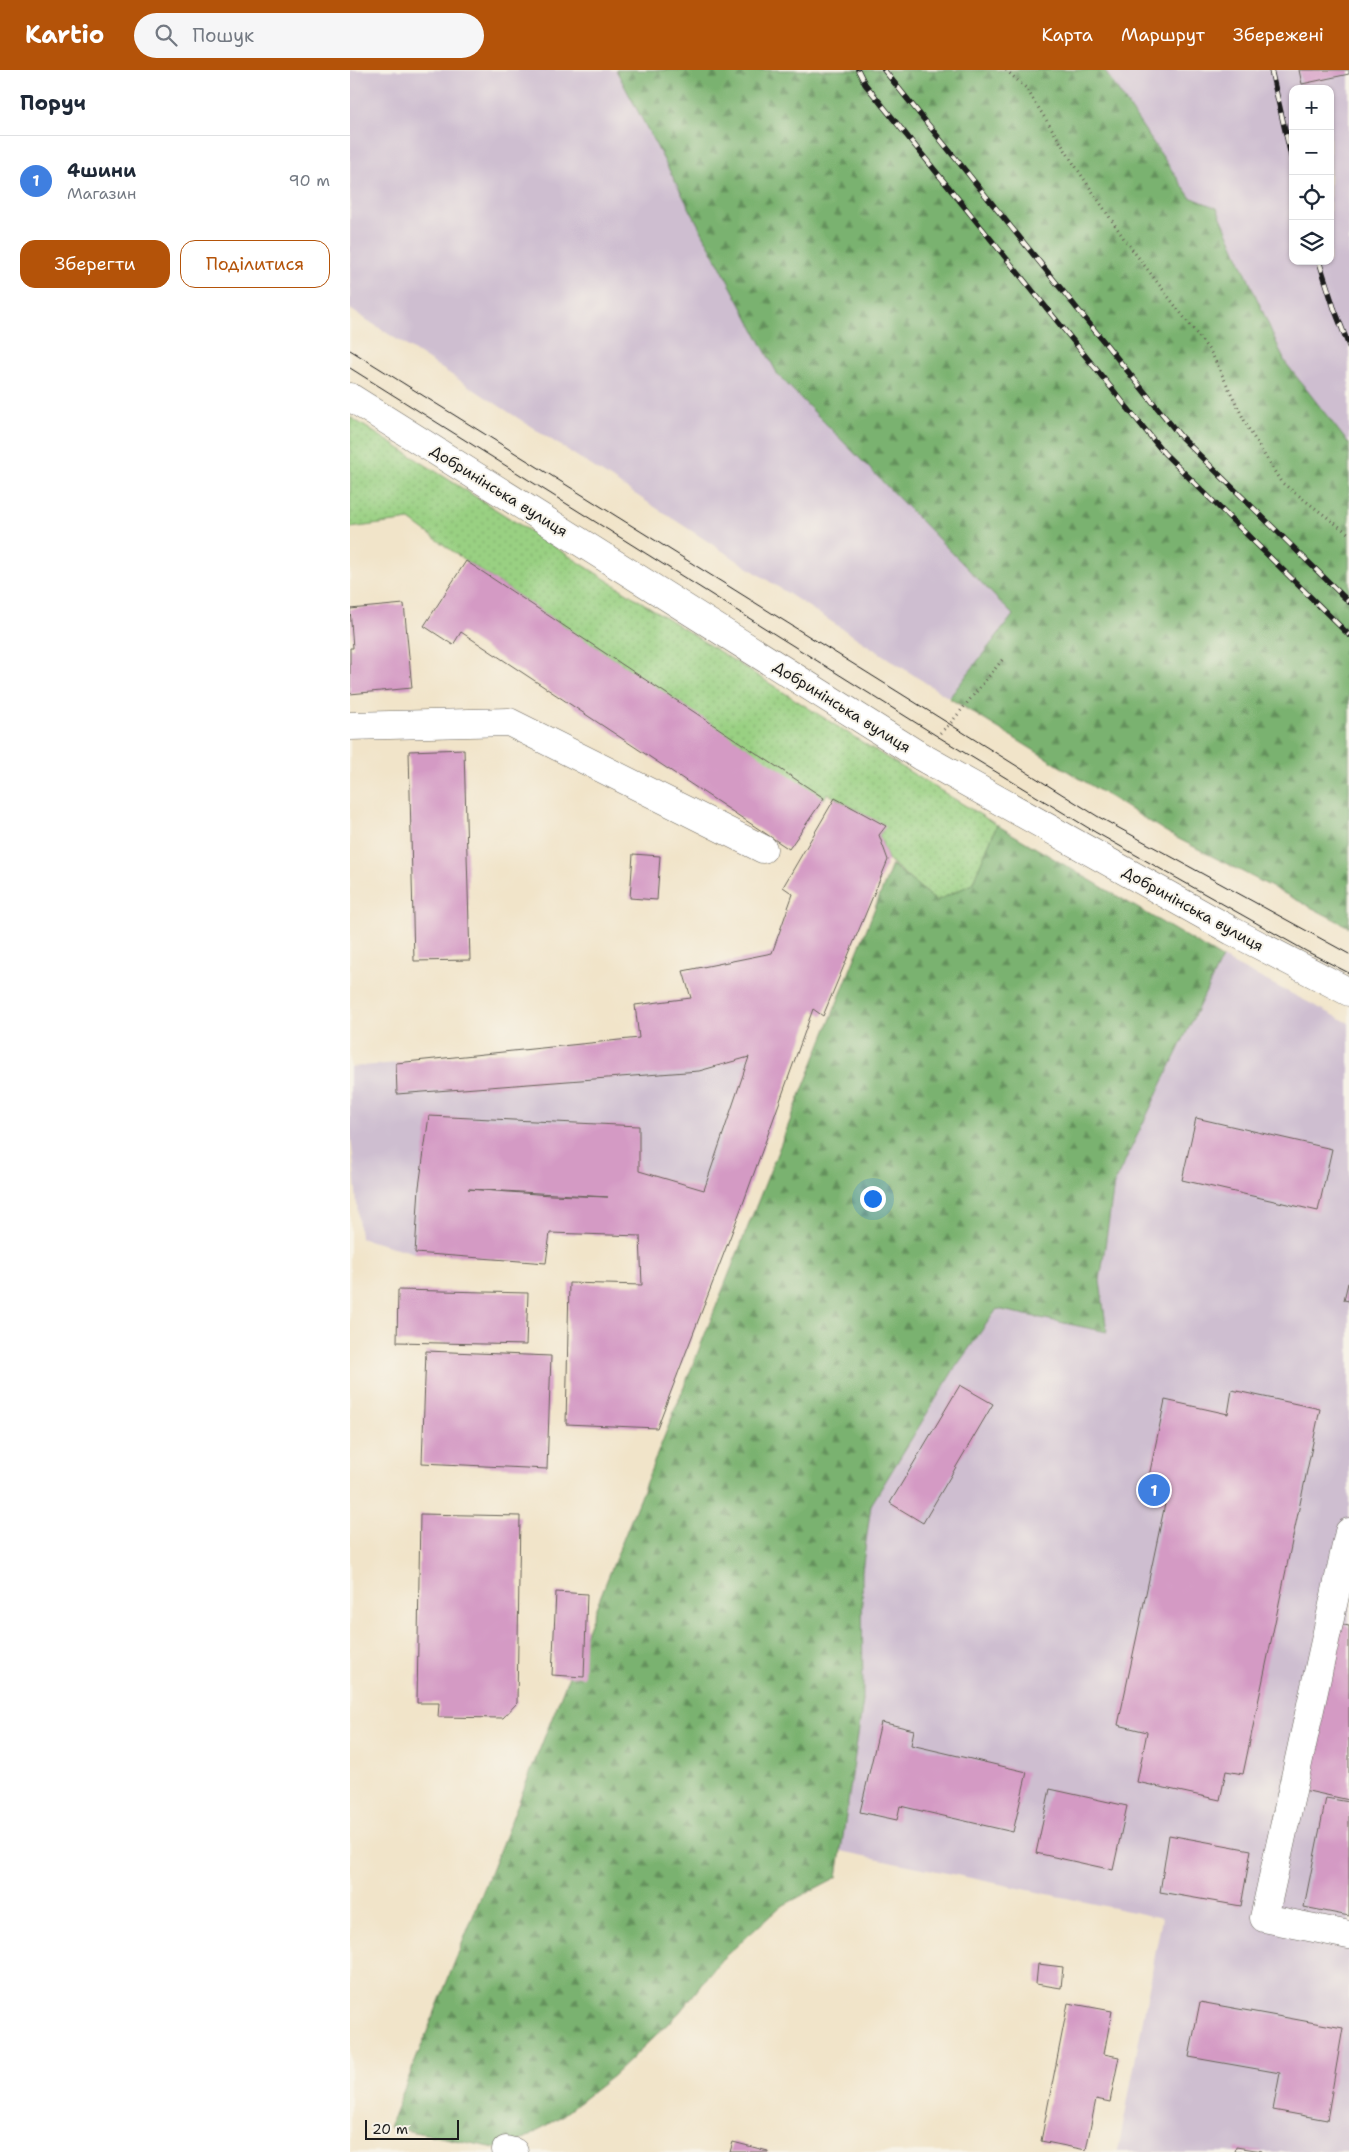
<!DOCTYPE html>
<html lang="uk">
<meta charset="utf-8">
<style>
body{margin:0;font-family:"Shantell Sans",sans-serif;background:#f6f6f7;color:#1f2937}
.controls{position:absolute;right:15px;top:15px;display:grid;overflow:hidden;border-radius:10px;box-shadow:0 1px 4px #0004}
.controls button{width:45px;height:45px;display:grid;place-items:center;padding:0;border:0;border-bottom:1px solid #e0e1e3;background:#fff;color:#1f2937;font:25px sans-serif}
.scale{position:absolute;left:15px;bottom:12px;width:94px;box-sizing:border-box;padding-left:5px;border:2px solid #1c1c1c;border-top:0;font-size:14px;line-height:18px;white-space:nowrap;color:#1c1c1c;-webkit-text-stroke:4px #f7f3e8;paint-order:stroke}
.you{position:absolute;left:522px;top:1128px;width:18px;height:18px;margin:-12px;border:4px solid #fff;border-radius:50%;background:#1a73e8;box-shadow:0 0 0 8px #1a73e833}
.badge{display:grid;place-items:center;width:32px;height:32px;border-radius:50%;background:#b45309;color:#fff;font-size:16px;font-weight:700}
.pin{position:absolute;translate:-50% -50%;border:2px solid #fff;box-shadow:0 1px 5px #0006}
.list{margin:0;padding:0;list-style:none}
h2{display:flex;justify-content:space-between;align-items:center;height:65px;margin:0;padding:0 20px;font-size:21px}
h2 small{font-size:16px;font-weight:400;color:#747a83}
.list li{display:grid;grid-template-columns:32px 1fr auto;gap:15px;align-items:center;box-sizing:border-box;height:90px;padding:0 20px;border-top:1px solid #e0e1e3}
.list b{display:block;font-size:19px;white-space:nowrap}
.list p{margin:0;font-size:16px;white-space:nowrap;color:#747a83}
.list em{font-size:16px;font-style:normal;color:#747a83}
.actions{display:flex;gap:10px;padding:15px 20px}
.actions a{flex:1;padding:11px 0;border:1px solid #b45309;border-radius:15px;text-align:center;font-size:18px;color:#b45309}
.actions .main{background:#b45309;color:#fff}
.icon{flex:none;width:28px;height:28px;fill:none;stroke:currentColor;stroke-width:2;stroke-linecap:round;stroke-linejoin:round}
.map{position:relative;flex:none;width:999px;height:2082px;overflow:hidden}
header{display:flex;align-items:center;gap:30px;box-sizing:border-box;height:70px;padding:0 25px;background:#b45309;color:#fff}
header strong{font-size:24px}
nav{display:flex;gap:28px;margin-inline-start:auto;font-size:18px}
.search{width:350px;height:45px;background:#f6f6f7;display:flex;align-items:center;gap:12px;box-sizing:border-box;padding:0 18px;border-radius:28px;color:#747a83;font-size:19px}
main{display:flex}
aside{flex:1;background:#fff}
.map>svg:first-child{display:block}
</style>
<header>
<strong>Kartio</strong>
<div class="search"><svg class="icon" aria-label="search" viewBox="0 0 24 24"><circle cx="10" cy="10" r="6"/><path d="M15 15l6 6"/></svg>Пошук</div>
<nav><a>Карта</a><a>Маршрут</a><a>Збережені</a></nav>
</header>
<main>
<aside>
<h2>Поруч<small></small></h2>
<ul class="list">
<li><span class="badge" style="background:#3f7fe0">1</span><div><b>4шини</b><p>Магазин</p></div><em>90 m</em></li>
</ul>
<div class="actions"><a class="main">Зберегти</a><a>Поділитися</a></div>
</aside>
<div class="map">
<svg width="999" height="2082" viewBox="0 0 999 2082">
<defs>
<pattern id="grass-dots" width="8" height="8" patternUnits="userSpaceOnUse" patternTransform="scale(1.25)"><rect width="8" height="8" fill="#99d082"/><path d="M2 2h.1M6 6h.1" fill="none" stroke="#83b270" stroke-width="1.8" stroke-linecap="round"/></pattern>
<pattern id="forest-firs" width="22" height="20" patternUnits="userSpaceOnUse" patternTransform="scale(1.25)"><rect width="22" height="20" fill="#7ab270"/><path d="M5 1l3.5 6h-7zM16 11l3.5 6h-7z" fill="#63905b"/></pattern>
</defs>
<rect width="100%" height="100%" fill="#f7f3e8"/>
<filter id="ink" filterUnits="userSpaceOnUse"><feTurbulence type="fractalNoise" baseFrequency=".02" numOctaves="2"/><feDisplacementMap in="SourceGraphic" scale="10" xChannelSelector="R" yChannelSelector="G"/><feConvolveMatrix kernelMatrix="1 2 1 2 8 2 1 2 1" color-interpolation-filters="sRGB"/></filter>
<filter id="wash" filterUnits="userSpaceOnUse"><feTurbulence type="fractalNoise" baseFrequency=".0096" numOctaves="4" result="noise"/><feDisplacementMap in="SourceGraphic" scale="20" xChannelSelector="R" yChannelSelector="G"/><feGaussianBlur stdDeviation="1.12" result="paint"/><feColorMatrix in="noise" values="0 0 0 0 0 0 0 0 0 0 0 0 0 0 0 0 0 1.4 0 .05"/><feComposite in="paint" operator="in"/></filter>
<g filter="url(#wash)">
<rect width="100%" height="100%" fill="#f1e4c9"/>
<g fill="#cebed0" fill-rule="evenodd">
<polygon points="0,0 266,0 428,305 663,545 599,628 0,239"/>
<path d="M754,0h245v374l-64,-82 -68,-154 -27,-11zM943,19h37v172h-37z"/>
<polygon points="872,888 999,953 999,2082 768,2082 812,1848 491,1781 513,1631 512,1501 521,1435 603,1301 647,1239 757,1262 750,1211 764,1114"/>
<polygon points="463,939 394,1131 289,1101 290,1166 200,1163 196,1193 65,1183 10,1168 0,1054 0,997 72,991 344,962"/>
</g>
<polygon fill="url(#grass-dots)" stroke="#5a764f" points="0,347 534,686 647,755 622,814 586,831 538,790 529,765 535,756 477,723 474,729 116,491 60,450 0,458"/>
<g fill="url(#forest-firs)" stroke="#4b6746">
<polygon points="266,0 754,0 840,127 867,138 935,292 999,374 999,857 823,766 599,628 663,545 428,305"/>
<polygon points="647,755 872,888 764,1114 750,1211 757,1262 647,1239 603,1301 521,1435 512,1501 513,1631 487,1807 430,1837 371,1890 329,1943 263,2006 213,2045 156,2080 39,2057 542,795 586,831 622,814"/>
</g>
<g id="blocks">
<g fill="#d49ac4" fill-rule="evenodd">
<polygon points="949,0 999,0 999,4 952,14"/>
<polygon points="116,491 474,728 439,779 111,562 103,575 74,556"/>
<polygon points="54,534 62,618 0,624 0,578 3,578 0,539"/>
<polygon points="114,679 120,890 64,891 59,681"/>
<path d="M485,728l51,28 -7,9 9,25 -65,156 -10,-7 -69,192 -87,227 -91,-4 3,-141 73,2 -2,-49 -90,-3 -4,30 -131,-10 4,-66 10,-71 210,10v45l65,19 45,-133 -50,14 -302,23 -1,-31 243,-25 -4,-33 56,-7 -8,-27 89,-18 21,-59 -10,-7zM118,1119l140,8 -58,-2z"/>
<polygon points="283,784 310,786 307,830 280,828"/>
<polygon points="846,1048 982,1079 968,1141 832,1110"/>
<polygon points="998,1213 999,1213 999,1231 994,1230"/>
<polygon points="48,1220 178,1223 176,1275 47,1272"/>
<polygon points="76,1281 201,1286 197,1399 72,1393"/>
<polygon points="610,1315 643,1334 573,1453 540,1433"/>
<polygon points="882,1320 970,1339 893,1704 876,1701 870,1730 787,1712 797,1662 768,1655 815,1434 794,1430 815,1330 878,1344"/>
<polygon points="70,1444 170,1446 167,1633 153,1648 88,1647 89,1633 67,1633"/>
<polygon points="206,1522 237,1524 234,1607 202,1605"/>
<polygon points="985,1553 999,1556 999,1730 949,1719"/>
<polygon points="531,1652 564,1660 561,1675 677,1702 663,1762 550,1736 547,1750 510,1742"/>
<polygon points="700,1719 777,1736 763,1800 686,1783"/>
<polygon points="976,1728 999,1732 999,1846 954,1837"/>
<polygon points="819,1765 901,1780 891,1836 810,1822"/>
<polygon points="688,1894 713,1897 711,1918 686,1914"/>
<polygon points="850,1932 993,1958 977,2050 923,2040 930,2003 839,1987"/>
<polygon points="718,1933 762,1941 754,1984 769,1987 760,2032 746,2029 736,2080 691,2071"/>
<polygon points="383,2072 418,2081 418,2082 380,2082"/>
<polygon points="886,2077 912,2081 912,2082 885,2082"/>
</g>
</g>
</g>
<g filter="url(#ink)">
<use href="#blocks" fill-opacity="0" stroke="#676259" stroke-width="1"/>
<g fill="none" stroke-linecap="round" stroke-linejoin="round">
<g stroke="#676259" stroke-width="29">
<g id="minor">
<polyline points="0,327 570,686 882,861 999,922"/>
<polyline points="0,656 159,652 413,779"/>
<polyline points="999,1462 914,1848 999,1865"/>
<polyline points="156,2080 164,2082"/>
</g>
</g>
<g stroke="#676259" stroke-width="3" stroke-dasharray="1 4" stroke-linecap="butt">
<polyline points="656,0 676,18 724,94 775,170 862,284 898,358 931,412 999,464"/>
<polyline points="590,663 600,654 653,589"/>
</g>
<use href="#minor" stroke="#fff" stroke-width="28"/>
<g stroke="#1c1c1c" stroke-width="1">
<polyline points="0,280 747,746 999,884"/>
<polyline points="0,298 587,666 745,762 956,881 999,903"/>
</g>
<g stroke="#1c1c1c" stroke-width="5.5">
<g id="rail">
<polyline points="508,0 515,14 814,383 999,565"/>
<polyline points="534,0 831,367 999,532"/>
<polyline points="921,0 943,94"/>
<polyline points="969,191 984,238 999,276"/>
</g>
</g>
<use href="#rail" stroke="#f7f3e8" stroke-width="4" stroke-dasharray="11" stroke-linecap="butt"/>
</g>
</g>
<g text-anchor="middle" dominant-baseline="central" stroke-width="4" stroke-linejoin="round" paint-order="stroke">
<g font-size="15" fill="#1c1c1c" stroke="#f7f3e8">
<text transform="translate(149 421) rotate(32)">Добринінська вулиця</text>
<text transform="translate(492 637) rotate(32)">Добринінська вулиця</text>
<text transform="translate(843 839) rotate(29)">Добринінська вулиця</text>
</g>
</g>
</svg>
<div class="controls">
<button>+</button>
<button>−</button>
<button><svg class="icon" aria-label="locate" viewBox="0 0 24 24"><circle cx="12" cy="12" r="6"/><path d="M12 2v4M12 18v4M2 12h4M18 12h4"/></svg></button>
<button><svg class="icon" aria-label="layers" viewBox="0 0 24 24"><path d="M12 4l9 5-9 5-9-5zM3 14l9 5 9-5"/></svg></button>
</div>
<div class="scale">20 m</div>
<div class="you"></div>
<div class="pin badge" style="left:804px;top:1420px;background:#3f7fe0">1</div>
</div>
</main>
